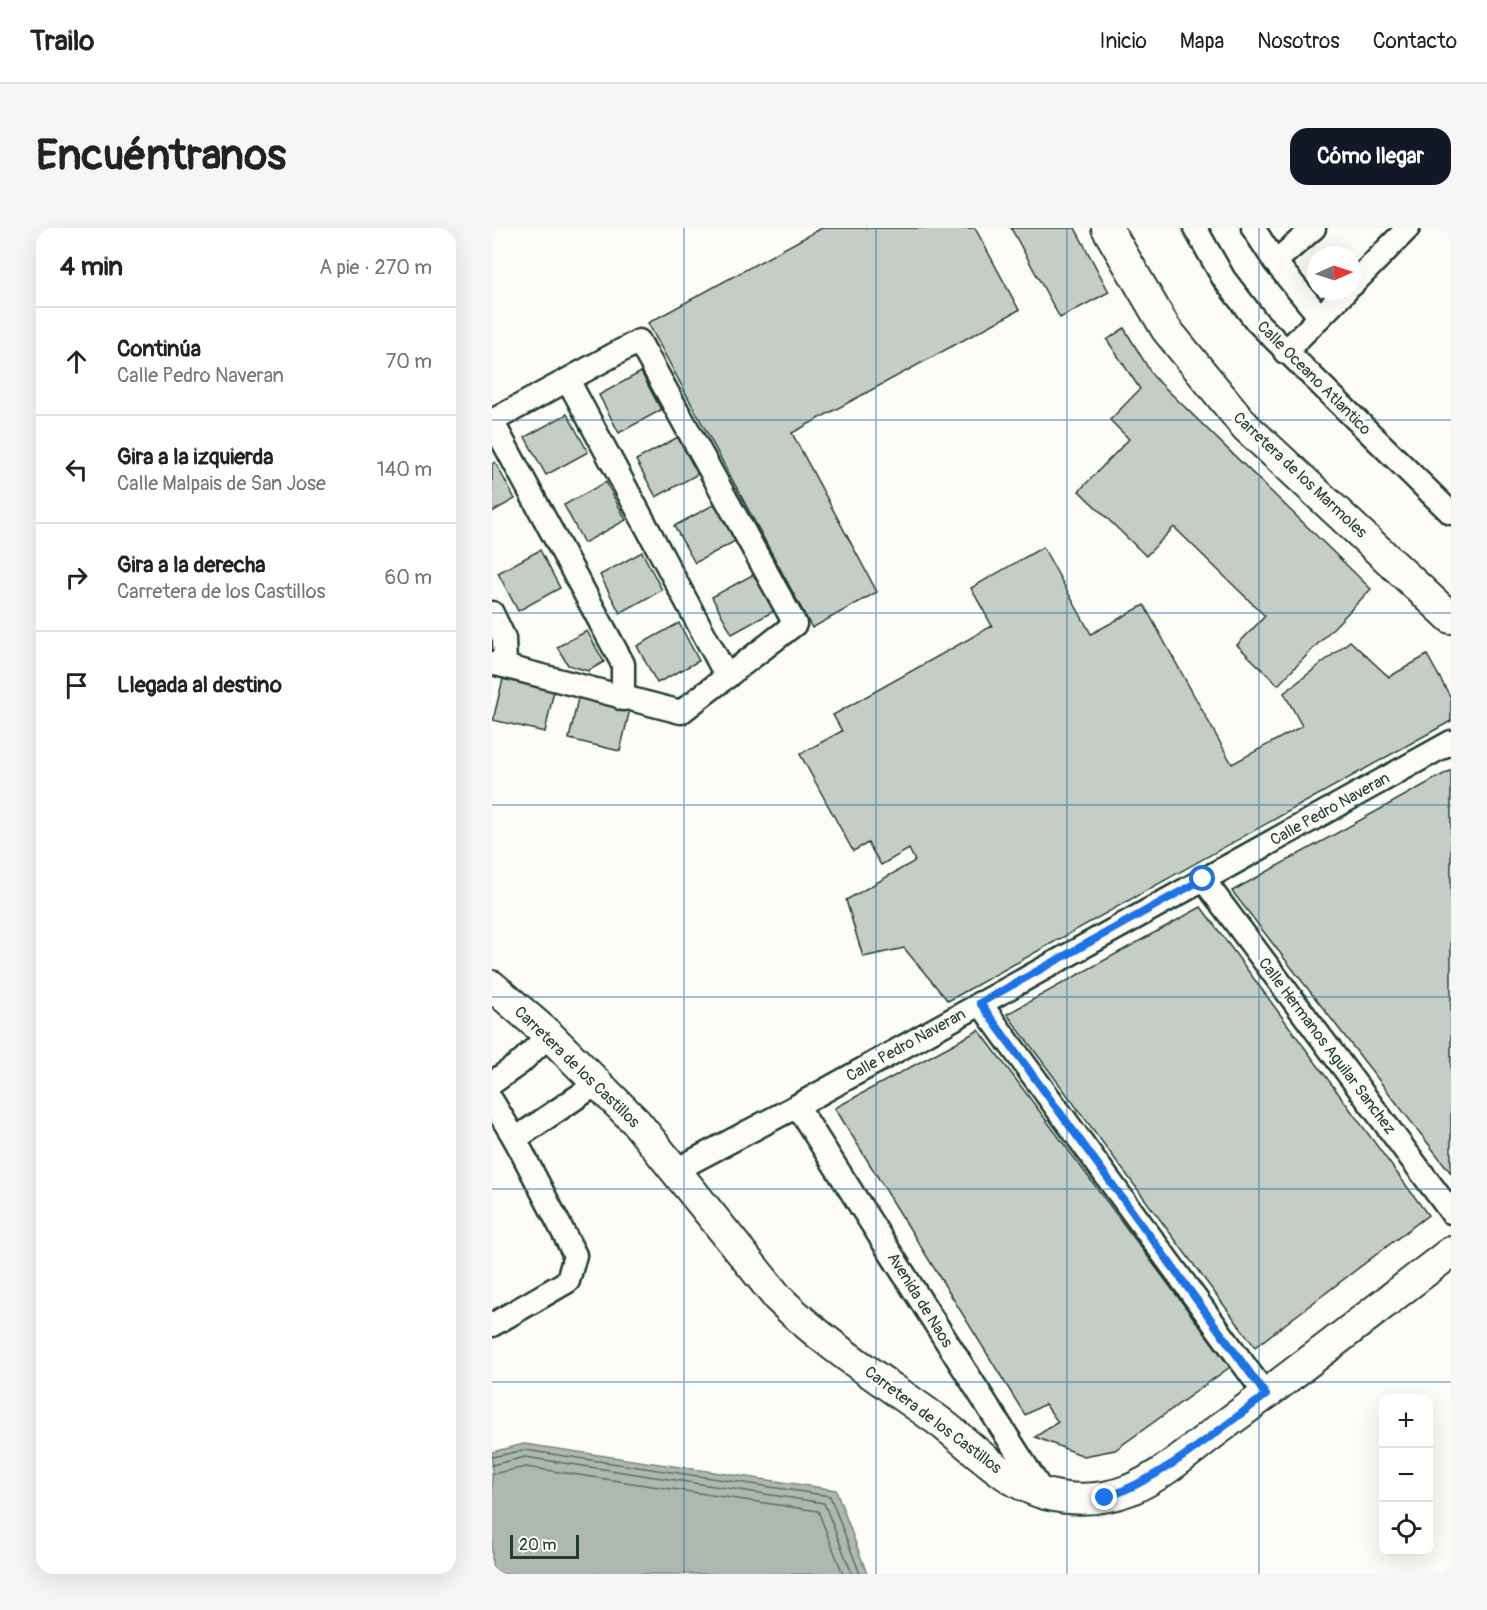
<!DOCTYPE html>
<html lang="es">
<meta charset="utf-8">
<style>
body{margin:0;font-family:Pangolin,sans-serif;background:#f6f6f6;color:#222}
.controls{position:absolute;right:18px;bottom:18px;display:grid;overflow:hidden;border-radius:12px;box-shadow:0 6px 24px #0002}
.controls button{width:54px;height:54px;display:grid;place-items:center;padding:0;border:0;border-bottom:2px solid #e0e0e0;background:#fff;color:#222;font:30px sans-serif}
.compass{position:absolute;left:815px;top:18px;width:54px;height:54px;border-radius:50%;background:#fff;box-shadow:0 6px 24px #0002;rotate:87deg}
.scale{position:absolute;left:18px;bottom:15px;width:69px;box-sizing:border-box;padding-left:6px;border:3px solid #1f3d34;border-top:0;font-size:16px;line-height:21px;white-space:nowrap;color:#1f3d34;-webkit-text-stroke:4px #fdfcf7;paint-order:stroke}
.stop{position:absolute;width:18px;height:18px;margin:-14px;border:4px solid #1a73e8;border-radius:50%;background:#fff}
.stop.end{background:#1a73e8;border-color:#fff;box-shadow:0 2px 6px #0008}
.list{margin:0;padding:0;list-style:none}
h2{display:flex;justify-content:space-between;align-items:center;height:78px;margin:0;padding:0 24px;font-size:26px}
h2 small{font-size:20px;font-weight:400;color:#767676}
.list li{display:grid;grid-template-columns:39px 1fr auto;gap:18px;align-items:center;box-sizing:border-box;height:108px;padding:0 24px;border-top:2px solid #e0e0e0}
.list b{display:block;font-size:22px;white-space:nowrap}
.list p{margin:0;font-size:20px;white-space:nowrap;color:#767676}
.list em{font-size:20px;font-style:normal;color:#767676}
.icon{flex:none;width:33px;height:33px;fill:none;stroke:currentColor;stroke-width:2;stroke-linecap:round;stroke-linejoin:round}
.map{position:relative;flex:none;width:959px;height:1346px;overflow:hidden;border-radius:18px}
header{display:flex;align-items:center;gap:36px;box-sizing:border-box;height:84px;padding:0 30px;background:#fff;border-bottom:2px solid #e0e0e0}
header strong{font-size:28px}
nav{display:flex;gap:33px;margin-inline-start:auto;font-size:21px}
.intro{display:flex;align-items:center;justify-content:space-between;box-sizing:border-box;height:144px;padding:0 36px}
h1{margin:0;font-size:42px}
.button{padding:15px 27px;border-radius:18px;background:#111827;color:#fff;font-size:21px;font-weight:700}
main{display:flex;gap:36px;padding:0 36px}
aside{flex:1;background:#fff;border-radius:18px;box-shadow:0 6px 24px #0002}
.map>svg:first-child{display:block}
</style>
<header>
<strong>Trailo</strong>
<nav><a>Inicio</a><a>Mapa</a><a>Nosotros</a><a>Contacto</a></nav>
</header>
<div class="intro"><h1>Encuéntranos</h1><a class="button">Cómo llegar</a></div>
<main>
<aside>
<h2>4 min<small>A pie · 270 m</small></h2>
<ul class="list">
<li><svg class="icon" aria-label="ahead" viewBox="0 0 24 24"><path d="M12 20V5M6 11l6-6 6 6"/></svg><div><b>Continúa</b><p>Calle Pedro Naveran</p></div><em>70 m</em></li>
<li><svg class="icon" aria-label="left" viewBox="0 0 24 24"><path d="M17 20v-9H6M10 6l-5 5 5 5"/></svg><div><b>Gira a la izquierda</b><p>Calle Malpais de San Jose</p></div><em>140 m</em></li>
<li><svg class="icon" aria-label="right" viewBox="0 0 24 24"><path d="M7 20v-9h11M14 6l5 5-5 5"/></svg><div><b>Gira a la derecha</b><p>Carretera de los Castillos</p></div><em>60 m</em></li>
<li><svg class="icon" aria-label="arrive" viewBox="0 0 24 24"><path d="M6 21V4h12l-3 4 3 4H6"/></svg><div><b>Llegada al destino</b></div></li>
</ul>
</aside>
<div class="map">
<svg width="959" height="1346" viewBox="0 0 959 1346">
<rect width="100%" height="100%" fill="#fdfcf7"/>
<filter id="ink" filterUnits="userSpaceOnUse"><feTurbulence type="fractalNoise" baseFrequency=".0167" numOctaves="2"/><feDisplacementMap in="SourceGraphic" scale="12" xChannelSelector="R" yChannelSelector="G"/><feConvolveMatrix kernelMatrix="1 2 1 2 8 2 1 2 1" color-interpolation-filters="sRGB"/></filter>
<g filter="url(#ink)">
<polygon fill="#aeb8b1" stroke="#75877f" stroke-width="1.5" points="32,1216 344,1262 375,1346 0,1346 0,1224"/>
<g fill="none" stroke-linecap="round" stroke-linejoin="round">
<g stroke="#586e66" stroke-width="1.5">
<polyline points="0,1229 33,1222 338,1268 368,1346"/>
<polyline points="0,1237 33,1229 332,1275 360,1346"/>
<polyline points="0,1246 34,1239 326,1283 351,1346"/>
</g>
</g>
<g fill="#c6cdc7" stroke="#1f3d34" stroke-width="1.5">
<polygon points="330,0 483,0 527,82 300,205 385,364 320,400 156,95"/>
<polygon points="519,0 583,0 617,64 568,90"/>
<polygon points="632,100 661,148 879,361 786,457 745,417 773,388 682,299 654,328 587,263 637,211 618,192 648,161 615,112"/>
<polygon points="149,144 169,182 127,205 107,167"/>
<polygon points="75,186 96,224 54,247 33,209"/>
<polygon points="186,209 206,246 164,269 144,232"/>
<polygon points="3,234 23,271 0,284 0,236"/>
<polygon points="114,254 134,292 92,315 72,277"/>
<polygon points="225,275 245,312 203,335 182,298"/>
<polygon points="551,319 599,406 652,377 740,536 810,498 792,465 858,413 897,449 935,427 959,470 959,493 456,773 412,720 371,729 354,672 423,633 417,621 389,637 376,615 361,623 308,526 350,503 341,487 500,398 479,360"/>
<polygon points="48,322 68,360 26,383 6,345"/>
<polygon points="150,324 170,362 128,385 108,347"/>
<polygon points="262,346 282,383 240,406 220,369"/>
<polygon points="187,395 207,433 165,455 145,418"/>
<polygon points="95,403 112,434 96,443 76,437 65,419"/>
<polygon points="11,451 62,462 53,504 1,492"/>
<polygon points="86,470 138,481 128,523 77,511"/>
<polygon points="959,542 959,945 740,663"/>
<polygon points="709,679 936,987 763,1119 515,786"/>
<polygon points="487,802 738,1139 623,1222 592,1228 543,1209 566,1194 553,1176 533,1187 343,880"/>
</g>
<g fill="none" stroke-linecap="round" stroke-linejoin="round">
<g stroke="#1f3d34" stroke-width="27">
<g id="minor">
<polyline points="703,0 732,51 765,94 959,285"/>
<polyline points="761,0 783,34 828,89"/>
<polyline points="783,34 822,0"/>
<polyline points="860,57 916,0"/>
<polyline points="793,124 854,63"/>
<polyline points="76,152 235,449"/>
<polyline points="0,193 147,113 303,396 189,484 0,435"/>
<polyline points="0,193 131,436 131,471"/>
<polyline points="0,385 12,410 13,438"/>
<polyline points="711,651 959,984"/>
<polyline points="488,775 774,1167"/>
<polyline points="0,855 28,835 57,807"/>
<polyline points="0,873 23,911 106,855"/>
<polyline points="305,878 551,1265"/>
<polyline points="182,943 305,878 959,514"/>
<polyline points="0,1097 76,1053 83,1027 23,911"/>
</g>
</g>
<g stroke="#1f3d34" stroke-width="34">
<g id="major">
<polyline points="615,0 674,101 754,199 959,390"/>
<path d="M0,758l57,49 87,87 142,176c46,46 102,81 155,119 35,24 69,65 112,77 28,7 58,6 84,-4 34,-14 65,-43 94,-64 77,-56 152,-116 228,-174"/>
</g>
</g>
<use href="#minor" stroke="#fdfcf7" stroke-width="22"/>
<use href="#major" stroke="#fdfcf7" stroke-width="30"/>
</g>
</g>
<g fill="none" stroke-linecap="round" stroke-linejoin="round" filter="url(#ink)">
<path stroke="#1a73e8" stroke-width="8" d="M613,1270c60,-21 110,-66 161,-103l-286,-392 223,-124"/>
</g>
<path fill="none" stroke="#1f6fb2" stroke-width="1.5" stroke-opacity="0.55" d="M192,0v1346M384,0v1346M575,0v1346M767,0v1346M0,192h959M0,385h959M0,577h959M0,769h959M0,961h959M0,1154h959"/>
<g text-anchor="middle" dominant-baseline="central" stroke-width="6" stroke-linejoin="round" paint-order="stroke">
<g font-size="16" fill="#1f3d34" stroke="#fdfcf7">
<text transform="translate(822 150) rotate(45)">Calle Oceano Atlantico</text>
<text transform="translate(808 247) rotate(43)">Carretera de los Marmoles</text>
<text transform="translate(838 581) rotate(-29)">Calle Pedro Naveran</text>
<text transform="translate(414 817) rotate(-29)">Calle Pedro Naveran</text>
<text transform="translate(835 818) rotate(53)">Calle Hermanos Aguilar Sanchez</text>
<text transform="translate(85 839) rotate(44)">Carretera de los Castillos</text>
<text transform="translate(428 1072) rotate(58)">Avenida de Naos</text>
<text transform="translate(441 1192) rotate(37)">Carretera de los Castillos</text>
</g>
</g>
</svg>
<div class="controls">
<button>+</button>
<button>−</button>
<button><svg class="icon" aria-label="locate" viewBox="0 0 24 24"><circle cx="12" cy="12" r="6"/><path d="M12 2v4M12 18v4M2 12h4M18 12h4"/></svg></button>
</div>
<svg class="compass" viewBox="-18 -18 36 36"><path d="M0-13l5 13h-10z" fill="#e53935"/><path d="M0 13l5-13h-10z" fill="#767676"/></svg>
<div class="scale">20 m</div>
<div class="stop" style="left:711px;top:651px"></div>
<div class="stop end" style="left:613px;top:1270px"></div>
</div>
</main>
